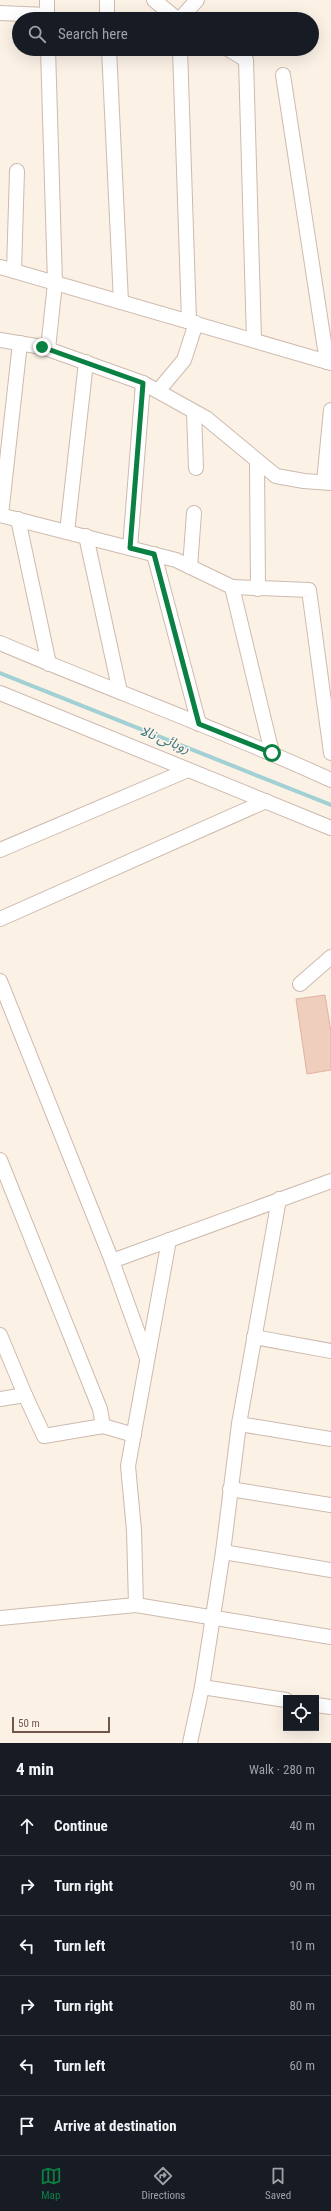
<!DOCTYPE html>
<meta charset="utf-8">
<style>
body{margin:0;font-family:"Roboto Condensed","Noto Sans Arabic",sans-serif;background:#242831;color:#f1f3f6}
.controls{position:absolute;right:12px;bottom:12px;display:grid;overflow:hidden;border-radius:0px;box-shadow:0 4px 16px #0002}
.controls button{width:36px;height:36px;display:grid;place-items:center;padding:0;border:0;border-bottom:1px solid #363941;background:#171b24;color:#f1f3f6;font:20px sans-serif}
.scale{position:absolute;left:12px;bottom:10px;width:98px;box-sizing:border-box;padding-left:4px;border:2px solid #73564b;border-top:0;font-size:11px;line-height:14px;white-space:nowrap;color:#73564b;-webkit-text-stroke:3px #fef5eb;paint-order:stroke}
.stop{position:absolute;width:12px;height:12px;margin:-9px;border:3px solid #0b8043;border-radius:50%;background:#fff}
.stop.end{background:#0b8043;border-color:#fff;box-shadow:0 1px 4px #0008}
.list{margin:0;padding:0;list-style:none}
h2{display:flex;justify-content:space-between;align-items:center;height:52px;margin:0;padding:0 16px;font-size:17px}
h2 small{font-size:13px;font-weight:400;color:#9ea1a6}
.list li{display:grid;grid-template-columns:26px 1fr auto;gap:12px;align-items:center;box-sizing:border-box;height:60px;padding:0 16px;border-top:1px solid #363941}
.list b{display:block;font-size:15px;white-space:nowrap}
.list em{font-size:13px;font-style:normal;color:#9ea1a6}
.icon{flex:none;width:22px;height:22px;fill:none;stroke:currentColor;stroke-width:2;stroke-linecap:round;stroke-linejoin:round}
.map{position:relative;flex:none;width:331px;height:1743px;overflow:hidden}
.search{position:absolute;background:#171b24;box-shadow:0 4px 16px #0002;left:12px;right:12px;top:12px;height:44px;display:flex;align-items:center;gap:10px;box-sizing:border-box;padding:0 14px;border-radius:22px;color:#9ea1a6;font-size:15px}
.sheet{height:412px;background:#171b24}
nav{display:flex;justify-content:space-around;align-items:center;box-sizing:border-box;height:56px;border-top:1px solid #363941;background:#171b24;font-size:11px;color:#9ea1a6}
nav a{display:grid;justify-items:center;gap:2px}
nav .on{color:#0b8043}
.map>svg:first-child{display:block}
</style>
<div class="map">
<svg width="331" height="1743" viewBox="0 0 331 1743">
<rect width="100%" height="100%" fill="#fbf1e5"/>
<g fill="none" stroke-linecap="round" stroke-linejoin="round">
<polyline stroke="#a1d1d5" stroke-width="4" points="0,673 331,805"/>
</g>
<polygon fill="#efcebe" stroke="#e1b39f" points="325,995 331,1032 331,1070 307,1074 296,999"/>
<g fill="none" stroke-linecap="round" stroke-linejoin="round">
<g stroke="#cebaaf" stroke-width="16">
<g id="minor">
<polyline points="47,0 47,19"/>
<polyline points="107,0 107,19"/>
<polyline points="154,0 177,19"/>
<polyline points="0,13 47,15"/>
<polyline points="180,19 197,0"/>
<polyline points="48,49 55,283 48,349"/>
<polyline points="109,49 121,302"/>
<polyline points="180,49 189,321"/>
<polyline points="228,49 246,60 254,340"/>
<polyline points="283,75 327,362"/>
<polyline points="0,267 331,363"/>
<polyline points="14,271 17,171"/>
<polyline points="0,340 42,347 143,383 206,418 276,476 304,481 331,483"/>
<polyline points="158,391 184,360 196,323"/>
<polyline points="194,412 196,468"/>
<polyline points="257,463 258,589"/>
<polyline points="324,482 331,410"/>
<polyline points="0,515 176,560 232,587 272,753"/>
<polyline points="1,515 20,343"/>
<polyline points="18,519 49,664"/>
<polyline points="67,532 86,362"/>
<polyline points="86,536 120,692"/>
<polyline points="130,548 143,383"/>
<polyline points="154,554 199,724"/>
<polyline points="190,567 194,513"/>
<polyline points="232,587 309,590 331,753"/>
<path d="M0,643c110,47 223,87 331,137"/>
<polyline points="0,693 331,828"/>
<polyline points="0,850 188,770"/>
<polyline points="0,919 266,801"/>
<polyline points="0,981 112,1261 331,1181"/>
<polyline points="300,984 331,957"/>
<polyline points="0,1160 100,1409 103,1426 134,1435"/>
<polyline points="169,1240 128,1466 134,1530 136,1605 331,1637"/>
<polyline points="112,1261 147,1358"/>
<polyline points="0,1335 25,1395"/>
<polyline points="254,1337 331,1351"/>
<polyline points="0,1399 25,1395 44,1436 103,1426"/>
<polyline points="239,1424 331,1439"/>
<polyline points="230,1489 331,1505"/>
<polyline points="223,1552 331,1570"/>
<polyline points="0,1618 136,1605"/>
<polyline points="202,1687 286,1700"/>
<polyline points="316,1705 331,1707"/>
<polyline points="190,1743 202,1687 223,1552 239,1424 279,1199"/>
</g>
</g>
<use href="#minor" stroke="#fff" stroke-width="14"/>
</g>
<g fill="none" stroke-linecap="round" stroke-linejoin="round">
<polyline stroke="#0b8043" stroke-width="5" points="42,347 143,383 130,548 154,554 199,724 272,753"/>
</g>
<g text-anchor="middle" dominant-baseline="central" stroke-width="3" stroke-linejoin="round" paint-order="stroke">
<g font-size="14" font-style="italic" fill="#43787e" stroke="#fef5eb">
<text transform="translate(165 739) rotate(22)">روہائی نالا</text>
</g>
</g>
</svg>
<div class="controls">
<button><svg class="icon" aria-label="locate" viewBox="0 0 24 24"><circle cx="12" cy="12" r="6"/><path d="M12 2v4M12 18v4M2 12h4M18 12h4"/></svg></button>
</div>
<div class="scale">50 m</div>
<div class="stop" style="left:272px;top:753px"></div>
<div class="stop end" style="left:42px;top:347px"></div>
<div class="search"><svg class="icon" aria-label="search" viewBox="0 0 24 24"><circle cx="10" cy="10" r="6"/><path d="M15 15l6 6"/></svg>Search here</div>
</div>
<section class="sheet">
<h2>4 min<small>Walk · 280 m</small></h2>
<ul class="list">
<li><svg class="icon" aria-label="ahead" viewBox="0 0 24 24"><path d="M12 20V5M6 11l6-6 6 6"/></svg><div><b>Continue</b></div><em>40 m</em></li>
<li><svg class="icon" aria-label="right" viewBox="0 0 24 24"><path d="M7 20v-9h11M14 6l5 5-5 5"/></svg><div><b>Turn right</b></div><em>90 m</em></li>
<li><svg class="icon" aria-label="left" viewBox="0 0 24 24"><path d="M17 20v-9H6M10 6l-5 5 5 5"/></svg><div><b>Turn left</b></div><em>10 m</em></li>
<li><svg class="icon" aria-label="right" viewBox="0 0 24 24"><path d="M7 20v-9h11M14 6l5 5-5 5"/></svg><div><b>Turn right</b></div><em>80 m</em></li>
<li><svg class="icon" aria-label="left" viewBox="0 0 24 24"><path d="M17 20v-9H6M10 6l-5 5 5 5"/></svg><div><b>Turn left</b></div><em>60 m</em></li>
<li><svg class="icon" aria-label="arrive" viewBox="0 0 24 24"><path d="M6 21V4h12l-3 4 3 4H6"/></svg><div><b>Arrive at destination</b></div></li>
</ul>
</section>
<nav>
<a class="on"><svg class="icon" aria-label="map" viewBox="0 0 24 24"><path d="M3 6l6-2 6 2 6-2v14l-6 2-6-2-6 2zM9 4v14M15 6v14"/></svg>Map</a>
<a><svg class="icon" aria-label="directions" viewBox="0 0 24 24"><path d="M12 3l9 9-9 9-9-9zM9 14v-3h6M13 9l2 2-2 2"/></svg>Directions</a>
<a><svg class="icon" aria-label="saved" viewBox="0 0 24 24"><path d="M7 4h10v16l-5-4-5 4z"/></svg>Saved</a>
</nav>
